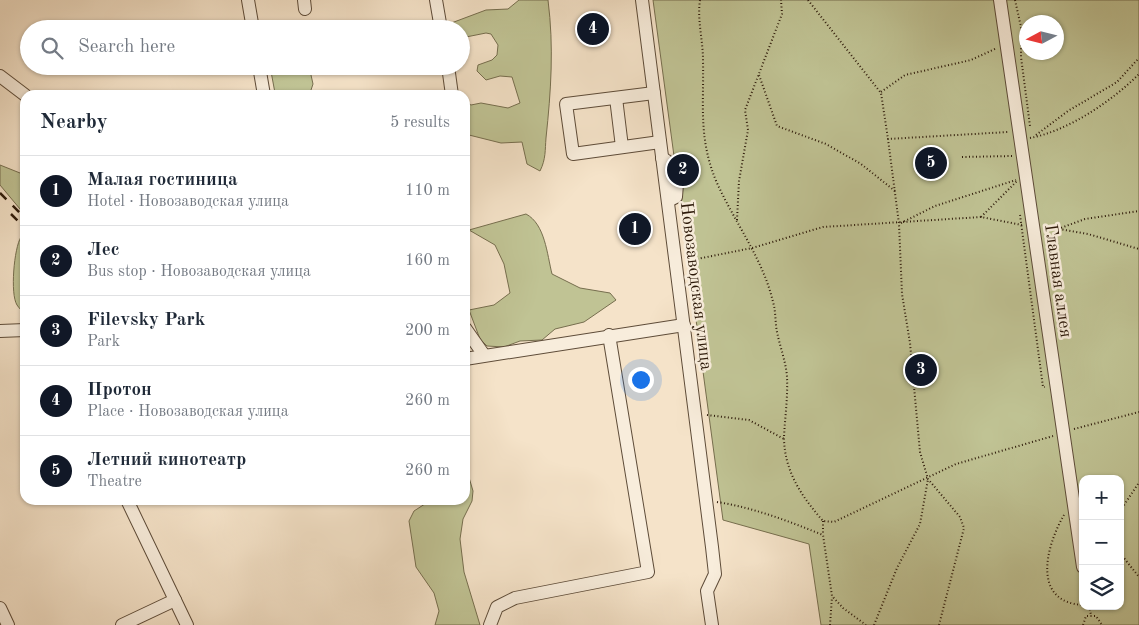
<!DOCTYPE html>
<meta charset="utf-8">
<style>
body{margin:0;font-family:"Old Standard TT",serif;background:#f2f2f3;color:#1f2937}
.controls{position:absolute;right:15px;bottom:15px;display:grid;overflow:hidden;border-radius:10px;box-shadow:0 1px 4px #0004}
.controls button{width:45px;height:45px;display:grid;place-items:center;padding:0;border:0;border-bottom:1px solid #e0e1e3;background:#fff;color:#1f2937;font:25px sans-serif}
.compass{position:absolute;left:1019px;top:15px;width:45px;height:45px;border-radius:50%;background:#fff;box-shadow:0 1px 4px #0004;rotate:263deg}
.you{position:absolute;left:640px;top:379px;width:18px;height:18px;margin:-12px;border:4px solid #fff;border-radius:50%;background:#1a73e8;box-shadow:0 0 0 8px #1a73e833}
.badge{display:grid;place-items:center;width:32px;height:32px;border-radius:50%;background:#111827;color:#fff;font-size:16px;font-weight:700}
.pin{position:absolute;translate:-50% -50%;border:2px solid #fff;box-shadow:0 1px 5px #0006}
.list{margin:0;padding:0;list-style:none}
h2{display:flex;justify-content:space-between;align-items:center;height:65px;margin:0;padding:0 20px;font-size:21px}
h2 small{font-size:16px;font-weight:400;color:#747a83}
.list li{display:grid;grid-template-columns:32px 1fr auto;gap:15px;align-items:center;box-sizing:border-box;height:70px;padding:0 20px;border-top:1px solid #e0e1e3}
.list b{display:block;font-size:19px;white-space:nowrap}
.list p{margin:0;font-size:16px;white-space:nowrap;color:#747a83}
.list em{font-size:16px;font-style:normal;color:#747a83}
.icon{flex:none;width:28px;height:28px;fill:none;stroke:currentColor;stroke-width:2;stroke-linecap:round;stroke-linejoin:round}
.map{position:relative;flex:none;width:1139px;height:625px;overflow:hidden}
.search{position:absolute;background:#fff;box-shadow:0 1px 4px #0004;left:20px;top:20px;width:450px;height:55px;display:flex;align-items:center;gap:12px;box-sizing:border-box;padding:0 18px;border-radius:28px;color:#747a83;font-size:19px}
.panel{position:absolute;background:#fff;box-shadow:0 1px 4px #0004;left:20px;top:90px;width:450px;height:415px;border-radius:15px}
.map>svg:first-child{display:block}
</style>
<div class="map">
<svg width="1139" height="625" viewBox="0 0 1139 625">
<rect width="100%" height="100%" fill="#f5e3c9"/>
<filter id="stains"><feTurbulence type="fractalNoise" baseFrequency=".004" numOctaves="4"/><feColorMatrix values="0 0 0 0 .2 0 0 0 0 .09 0 0 0 0 .02 0 0 0 .5 -.17"/></filter>
<radialGradient id="worn" r=".72"><stop offset=".6" stop-color="#630" stop-opacity="0"/><stop offset="1" stop-color="#630" stop-opacity=".3"/></radialGradient>
<g fill="#c0c394" stroke="#766e4e" fill-rule="evenodd">
<path d="M519,0h29c6,47 3,91 -2,138 -1,12 0,21 -6,33l-13,-7 -5,-22 -21,1 -32,-8 -4,2v-35l6,3 10,-2 27,5 12,-5 -8,-26 -12,-1 -14,4 -9,-9 1,-6 14,-5 5,-5 1,-10 -7,-11 -5,-1 -25,5v-9h-15v-4l40,-15 22,-1z"/>
<path d="M653,0h486v625h-318l-12,-81 -86,-24zM1026,22h30v30h-30zM1083,479h37v127h-37z"/>
<polygon points="270,66 309,66 313,84 310,93 277,95 275,93"/>
<polygon points="0,165 25,175 25,215 0,185"/>
<path d="M526,214c19,10 21,40 26,60l28,14 30,5 6,7 -32,22 -29,7 -13,11 -22,1 -16,6 -17,-1 -7,-7 -11,-29 25,-5 16,-12 -6,-29 -9,-19 -26,-15z"/>
<path d="M21,237l4,1v76c-3,-3 -6,-6 -8,-9 -7,-11 -3,-57 4,-68z"/>
<polygon points="465,464 473,491 472,501 463,519 460,539 464,572 480,625 435,625 439,611 434,593 416,567 409,521 414,511 431,500 465,500"/>
</g>
<g fill="none" stroke-linecap="round" stroke-linejoin="round">
<g stroke="#5e4c39" stroke-width="14">
<g id="minor">
<polyline points="248,0 253,29"/>
<polyline points="304,0 305,9"/>
<polyline points="436,0 441,29"/>
<polyline points="642,0 712,547 715,574 707,591 712,625"/>
<polyline points="1000,0 1083,567"/>
<polyline points="259,66 264,95"/>
<polyline points="448,66 452,95"/>
<polyline points="0,76 25,95"/>
<polyline points="654,93 566,104 573,154 660,142"/>
<polyline points="616,98 622,147"/>
<path d="M662,158c15,7 16,23 14,39l-8,4"/>
<polyline points="465,328 484,355"/>
<polyline points="0,331 25,330"/>
<polyline points="465,359 684,325"/>
<polyline points="175,600 187,625"/>
<polyline points="0,608 8,625"/>
<polyline points="122,625 175,600 127,500"/>
<polyline points="490,625 497,607 515,598 648,572 609,335"/>
</g>
</g>
<g stroke="#2c1909" stroke-width="2" stroke-dasharray="1 2.5" stroke-linecap="butt">
<path d="M700,0c-3,20 3,40 3,60 1,45 -5,79 14,123 18,40 46,76 56,119 3,10 2,20 4,30 3,15 9,30 10,45 1,20 -2,40 -3,60 0,34 18,60 39,84l11,1 122,-58 97,-28"/>
<polyline points="808,0 881,93 888,139"/>
<polyline points="1015,0 1021,27 1021,57 1030,126"/>
<polyline points="759,75 777,126 826,144 861,164 895,191"/>
<polyline points="881,92 905,75 971,60 997,48"/>
<polyline points="1036,135 1068,111 1117,82 1139,58"/>
<path d="M1030,138c38,-7 82,-37 109,-64"/>
<polyline points="962,157 1012,156"/>
<polyline points="1020,215 1043,387 1045,387"/>
<polyline points="981,217 1017,181"/>
<polyline points="737,220 739,181 748,130 745,110 782,14 781,0"/>
<polyline points="901,223 935,206 1016,180"/>
<polyline points="1044,227 1058,229 1085,219 1139,211"/>
<polyline points="1059,229 1088,234 1139,249"/>
<polyline points="687,261 752,248 823,227 981,217 1022,225"/>
<polyline points="707,415 749,420 784,439"/>
<polyline points="1074,429 1139,412"/>
<path d="M717,502c38,6 71,19 106,33l9,61 11,12 23,17"/>
<polyline points="1120,511 1138,484"/>
<path d="M1064,515c-18,31 -33,87 19,90"/>
<polyline points="823,521 823,535"/>
<polyline points="1120,553 1139,577"/>
<polyline points="1089,606 1091,615"/>
<polyline points="830,625 832,597"/>
<polyline points="874,625 897,568 920,524 928,479"/>
<polyline points="939,625 964,528 960,517 928,479 920,452 910,343 902,294 899,224 888,139 1008,132"/>
<polyline points="1083,625 1086,616 1096,616 1102,625"/>
</g>
<use href="#minor" stroke="#f8eddc" stroke-width="12"/>
<g stroke="#2c1909" stroke-width="2.5" stroke-dasharray="9 9" stroke-linecap="butt">
<polyline points="0,193 25,218"/>
<polyline points="11,214 25,228"/>
</g>
</g>
<g text-anchor="middle" dominant-baseline="central" stroke-width="5" stroke-linejoin="round" paint-order="stroke">
<g font-size="18" fill="#2c1909" stroke="#f8eddc">
<text transform="translate(1058 281) rotate(82)">Главная аллея</text>
<text transform="translate(696 286) rotate(83)">Новозаводская улица</text>
</g>
</g>
<rect width="100%" height="100%" filter="url(#stains)"/>
<rect width="100%" height="100%" fill="url(#worn)"/>
</svg>
<div class="controls">
<button>+</button>
<button>−</button>
<button><svg class="icon" aria-label="layers" viewBox="0 0 24 24"><path d="M12 4l9 5-9 5-9-5zM3 14l9 5 9-5"/></svg></button>
</div>
<svg class="compass" viewBox="-18 -18 36 36"><path d="M0-13l5 13h-10z" fill="#e53935"/><path d="M0 13l5-13h-10z" fill="#747a83"/></svg>
<div class="you"></div>
<div class="pin badge" style="left:635px;top:229px">1</div>
<div class="pin badge" style="left:683px;top:170px">2</div>
<div class="pin badge" style="left:921px;top:370px">3</div>
<div class="pin badge" style="left:593px;top:29px">4</div>
<div class="pin badge" style="left:931px;top:163px">5</div>
<div class="search"><svg class="icon" aria-label="search" viewBox="0 0 24 24"><circle cx="10" cy="10" r="6"/><path d="M15 15l6 6"/></svg>Search here</div>
<section class="panel">
<h2>Nearby<small>5 results</small></h2>
<ul class="list">
<li><span class="badge">1</span><div><b>Малая гостиница</b><p>Hotel · Новозаводская улица</p></div><em>110 m</em></li>
<li><span class="badge">2</span><div><b>Лес</b><p>Bus stop · Новозаводская улица</p></div><em>160 m</em></li>
<li><span class="badge">3</span><div><b>Filevsky Park</b><p>Park</p></div><em>200 m</em></li>
<li><span class="badge">4</span><div><b>Протон</b><p>Place · Новозаводская улица</p></div><em>260 m</em></li>
<li><span class="badge">5</span><div><b>Летний кинотеатр</b><p>Theatre</p></div><em>260 m</em></li>
</ul>
</section>
</div>
